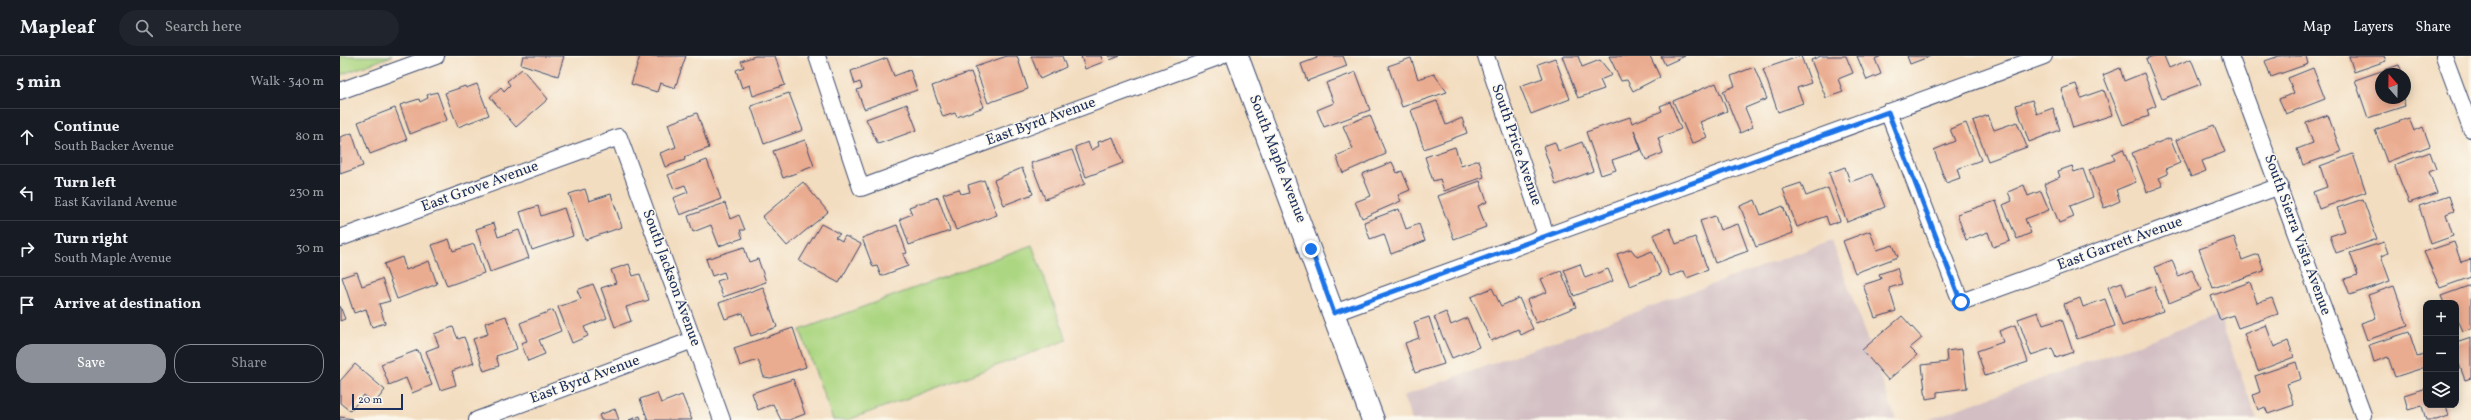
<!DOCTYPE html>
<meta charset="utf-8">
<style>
body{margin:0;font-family:Vollkorn,serif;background:#20242c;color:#f1f3f6}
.controls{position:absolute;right:12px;bottom:12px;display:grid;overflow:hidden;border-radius:8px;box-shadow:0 2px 10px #0003}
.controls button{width:36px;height:36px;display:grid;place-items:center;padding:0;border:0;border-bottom:1px solid #363941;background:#171b24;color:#f1f3f6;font:20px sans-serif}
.compass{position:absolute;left:2035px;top:12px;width:36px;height:36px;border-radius:50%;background:#171b24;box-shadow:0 2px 10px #0003;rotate:340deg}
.scale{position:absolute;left:12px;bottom:10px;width:51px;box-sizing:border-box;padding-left:4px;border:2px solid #1b2f5e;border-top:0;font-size:11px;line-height:14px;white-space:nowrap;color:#1b2f5e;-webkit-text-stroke:3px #fbf7ec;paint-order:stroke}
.stop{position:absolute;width:12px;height:12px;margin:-9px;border:3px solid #1a73e8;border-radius:50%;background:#fff}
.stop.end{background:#1a73e8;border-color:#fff;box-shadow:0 1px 4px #0008}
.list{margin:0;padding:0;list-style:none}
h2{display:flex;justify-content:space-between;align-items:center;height:52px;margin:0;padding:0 16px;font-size:17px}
h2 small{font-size:13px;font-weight:400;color:#9ea1a6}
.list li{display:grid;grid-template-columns:26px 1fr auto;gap:12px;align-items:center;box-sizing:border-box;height:56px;padding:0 16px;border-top:1px solid #363941}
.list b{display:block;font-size:15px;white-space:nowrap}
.list p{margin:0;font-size:13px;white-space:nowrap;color:#9ea1a6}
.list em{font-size:13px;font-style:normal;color:#9ea1a6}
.actions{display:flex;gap:8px;padding:12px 16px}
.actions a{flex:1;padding:9px 0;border:1px solid #8c9099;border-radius:16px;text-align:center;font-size:14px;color:#8c9099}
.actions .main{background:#8c9099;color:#fff}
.icon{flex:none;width:22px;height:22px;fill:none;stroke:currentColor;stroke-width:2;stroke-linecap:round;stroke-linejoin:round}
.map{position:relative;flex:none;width:2131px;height:364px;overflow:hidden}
header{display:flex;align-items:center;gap:24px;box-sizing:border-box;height:56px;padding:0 20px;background:#171b24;border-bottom:1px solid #363941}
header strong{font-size:19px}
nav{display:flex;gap:22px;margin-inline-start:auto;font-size:14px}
.search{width:280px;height:36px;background:#20242c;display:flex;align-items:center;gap:10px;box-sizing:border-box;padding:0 14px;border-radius:22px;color:#9ea1a6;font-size:15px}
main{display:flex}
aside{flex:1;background:#171b24}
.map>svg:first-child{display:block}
</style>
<header>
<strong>Mapleaf</strong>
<div class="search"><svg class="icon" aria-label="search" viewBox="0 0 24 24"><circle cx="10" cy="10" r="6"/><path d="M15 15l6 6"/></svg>Search here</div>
<nav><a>Map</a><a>Layers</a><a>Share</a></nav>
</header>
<main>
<aside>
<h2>5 min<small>Walk · 340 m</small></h2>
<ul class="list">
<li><svg class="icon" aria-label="ahead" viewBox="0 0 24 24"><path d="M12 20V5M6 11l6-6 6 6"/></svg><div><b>Continue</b><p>South Backer Avenue</p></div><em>80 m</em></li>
<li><svg class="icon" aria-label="left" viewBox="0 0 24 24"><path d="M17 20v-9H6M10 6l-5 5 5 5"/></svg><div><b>Turn left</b><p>East Kaviland Avenue</p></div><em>230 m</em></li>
<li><svg class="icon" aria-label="right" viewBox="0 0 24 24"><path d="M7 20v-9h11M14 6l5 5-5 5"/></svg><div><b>Turn right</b><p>South Maple Avenue</p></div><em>30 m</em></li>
<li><svg class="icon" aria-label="arrive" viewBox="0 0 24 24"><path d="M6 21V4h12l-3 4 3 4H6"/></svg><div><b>Arrive at destination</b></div></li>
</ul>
<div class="actions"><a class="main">Save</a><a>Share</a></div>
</aside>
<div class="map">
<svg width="2131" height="364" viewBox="0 0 2131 364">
<rect width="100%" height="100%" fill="#fbf7ec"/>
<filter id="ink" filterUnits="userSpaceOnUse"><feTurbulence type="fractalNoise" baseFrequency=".025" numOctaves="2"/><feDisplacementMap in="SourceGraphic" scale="8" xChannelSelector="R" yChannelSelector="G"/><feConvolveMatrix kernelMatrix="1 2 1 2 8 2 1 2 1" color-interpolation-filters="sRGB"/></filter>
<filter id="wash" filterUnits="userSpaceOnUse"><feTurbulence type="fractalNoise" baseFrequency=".012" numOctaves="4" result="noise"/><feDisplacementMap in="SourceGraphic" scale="16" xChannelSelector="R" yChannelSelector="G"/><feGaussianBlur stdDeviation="0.9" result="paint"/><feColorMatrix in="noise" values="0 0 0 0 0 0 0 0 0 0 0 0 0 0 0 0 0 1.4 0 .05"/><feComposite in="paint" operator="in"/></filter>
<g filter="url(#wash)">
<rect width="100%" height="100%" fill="#f3ddc0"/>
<g fill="#d2bec3">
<polygon points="1492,185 1556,364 1072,364 1063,340"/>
<polygon points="1879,259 1917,364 1587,364"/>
</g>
<g fill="#acd681" stroke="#648270">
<polygon points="0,0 52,0 0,19"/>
<polygon points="692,189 727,284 508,364 493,364 460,274"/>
</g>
<g id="blocks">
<g fill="#eaac90">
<polygon points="183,0 224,0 218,20 181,8"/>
<polygon points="300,0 346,0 335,32 320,27 317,36 291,28"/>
<polygon points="415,0 435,0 445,29 413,40 410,29 402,32 396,14 404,11 401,5"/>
<polygon points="667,0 677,0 688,33 648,47 635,11"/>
<polygon points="691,0 722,0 726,11 700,23"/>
<polygon points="741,0 761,0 763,6 745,13"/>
<polygon points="769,0 780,0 770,4"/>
<polygon points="976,0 1003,0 1007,10 967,25 961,8 977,2"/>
<polygon points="1222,0 1238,0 1242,11 1260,4 1272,19 1260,24 1264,33 1238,42"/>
<polygon points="1269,0 1310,0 1320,21 1293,35 1287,24 1281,25"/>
<polygon points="1321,0 1345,0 1325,9"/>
<polygon points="1461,0 1471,27 1457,32 1463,47 1438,56 1423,13"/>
<polygon points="1481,0 1506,0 1513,17 1498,23 1503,36 1486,42 1471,4"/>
<polygon points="1517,0 1541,0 1535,3 1541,18 1527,24"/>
<polygon points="1567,0 1591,0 1570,8"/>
<polygon points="1813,0 1824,0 1829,12 1851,3 1861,28 1822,43 1806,3"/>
<polygon points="1939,0 1966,0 1968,8 1931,21 1925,5"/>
<polygon points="2009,0 2044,0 2046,5 2014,16"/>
<polygon points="547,2 554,20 570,14 577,34 524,53 517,34 522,32 520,26 515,28 511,15"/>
<polygon points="1071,2 1078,23 1094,18 1107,36 1062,51 1048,10"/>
<polygon points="1215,2 1230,43 1191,58 1180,30 1203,22 1198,8"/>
<polygon points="2059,9 2063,18 2041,18 2041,42 2063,42 2065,50 2028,62 2015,24"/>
<polygon points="1414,11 1427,43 1405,52 1413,71 1400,77 1383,35 1395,30 1391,20"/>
<polygon points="1780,12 1784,25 1804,17 1816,50 1807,54 1809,60 1783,69 1763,19"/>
<polygon points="1973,12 1985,43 1946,58 1939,43 1954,37 1948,22"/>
<polygon points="182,13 208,43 176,71 150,41 161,31 164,35 170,29 167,25"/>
<polygon points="631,16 644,51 617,61 615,57 603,61 592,30"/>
<polygon points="1016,16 1030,54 984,71 977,54 994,47 986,27"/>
<polygon points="1376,27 1387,55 1360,66 1367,81 1352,88 1333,45"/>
<polygon points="137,28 149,59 118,71 105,37 125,30 126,32"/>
<polygon points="1736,28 1741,42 1764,34 1772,59 1733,72 1721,33"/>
<polygon points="97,36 107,64 70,78 60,49 79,43 80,46 88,42 87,39"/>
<polygon points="449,37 463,74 424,88 411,50"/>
<polygon points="1692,44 1697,58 1713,52 1720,74 1689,86 1676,49"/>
<polygon points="1097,45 1106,69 1122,62 1127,77 1084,93 1071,54"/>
<polygon points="1330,46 1341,73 1318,82 1323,97 1306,104 1294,74 1301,94 1272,104 1276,114 1261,119 1246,76 1290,61 1292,67 1322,55 1320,50"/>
<polygon points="567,48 577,74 538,88 526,63"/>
<polygon points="55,52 67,84 30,98 18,66"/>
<polygon points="357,57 369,92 344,101 345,104 325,111 320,97 336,91 328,68"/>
<polygon points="1030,59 1046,98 1003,117 996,100 1013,93 1003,70"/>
<polygon points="1648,59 1654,74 1677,66 1687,91 1648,105 1633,65"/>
<polygon points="1988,59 2001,96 1963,109 1957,93 1973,87 1966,67"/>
<polygon points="2069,62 2074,75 2083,71 2090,90 2047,106 2035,74"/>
<polygon points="1626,67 1641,104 1617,113 1620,122 1606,127 1594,94 1615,85 1610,73"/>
<polygon points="1874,69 1885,96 1862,105 1866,115 1851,121 1836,84"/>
<polygon points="12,77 23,110 0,118 0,81"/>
<polygon points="773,81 783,107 746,121 735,91 748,86 751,94 759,90 758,86"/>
<polygon points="1830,82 1840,107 1826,113 1828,118 1819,122 1823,130 1807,136 1792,97"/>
<polygon points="465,84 474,110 443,122 433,95"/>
<polygon points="1215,86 1218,95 1242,86 1253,115 1216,129 1203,90"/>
<polygon points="1115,91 1121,110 1139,104 1144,121 1104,135 1100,123 1093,125 1085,101"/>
<polygon points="1783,93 1796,126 1776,134 1780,145 1764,152 1749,114 1775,104 1772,98"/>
<polygon points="732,94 745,128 705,143 691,107"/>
<polygon points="2090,96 2096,113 2089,116 2097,137 2069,147 2054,109"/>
<polygon points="2013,98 2026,136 1979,153 1973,136 1987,131 1980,110"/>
<polygon points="367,104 381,143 340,159 333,142 348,136 345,129 334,133 328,119"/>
<polygon points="1052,106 1057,117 1062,115 1070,134 1058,139 1061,145 1022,162 1015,146 1031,140 1022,118"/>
<polygon points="1732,110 1734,116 1743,113 1753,141 1730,150 1734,161 1719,167 1704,128 1720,121 1718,115"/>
<polygon points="1505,111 1510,126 1532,118 1545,151 1507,166 1489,117"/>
<polygon points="682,112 693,138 664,149 654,124"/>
<polygon points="644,124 657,159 616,174 603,138 619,133 621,138 630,136 628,129"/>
<polygon points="1140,125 1147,146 1138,150 1146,171 1114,183 1098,140"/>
<polygon points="463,126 488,156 447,190 422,161"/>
<polygon points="1461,127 1466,140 1488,132 1500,165 1489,169 1486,160 1457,171 1443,133"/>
<polygon points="1684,129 1688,140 1701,135 1709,154 1685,163 1691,177 1677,183 1663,149 1672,145 1668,136"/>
<polygon points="245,133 249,145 271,138 282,171 245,184 229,138"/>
<polygon points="2109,140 2114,155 2106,158 2113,180 2091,188 2079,150"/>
<polygon points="598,141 610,175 569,189 560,163 572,158 569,151"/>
<polygon points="2023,143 2037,183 1996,197 1990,180 2005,175 1997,152"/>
<polygon points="1415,144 1421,159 1443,150 1453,177 1416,191 1400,150"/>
<polygon points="1656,145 1670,185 1653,191 1648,176 1626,184 1617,158"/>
<polygon points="385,147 390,163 399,159 405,174 400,174 403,182 379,190 371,169 353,176 348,160"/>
<polygon points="198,150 201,160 224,152 233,180 192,194 180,156"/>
<polygon points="1059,153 1066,173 1079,168 1085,185 1051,198 1044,178 1030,183 1024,166"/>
<polygon points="1375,160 1380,174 1398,168 1408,195 1375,207 1360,165"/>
<polygon points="154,167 158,181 179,174 189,202 150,216 136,173"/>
<polygon points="481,168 500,178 495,181 502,185 505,180 521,188 499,227 459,205"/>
<polygon points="557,169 567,197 563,198 568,210 541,220 537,210 533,211 522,182"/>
<polygon points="1330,172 1336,188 1355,181 1368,214 1347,222 1344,215 1330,220 1313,179"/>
<polygon points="1530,175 1537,194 1553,189 1558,201 1515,217 1503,185"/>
<polygon points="1894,181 1902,204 1918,198 1924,215 1873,232 1859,193"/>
<polygon points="109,183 113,195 134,188 144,217 107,230 92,189"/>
<polygon points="2044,186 2048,197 2041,200 2050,225 2010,239 2004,223 2018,219 2010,197"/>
<polygon points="2114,186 2121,206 2131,203 2131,221 2100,232 2084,196"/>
<polygon points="404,191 409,206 418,203 426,226 383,241 377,225 386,222 384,216 372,220 366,203"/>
<polygon points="1291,193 1297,201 1312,195 1321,218 1290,230 1277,198"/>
<polygon points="62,201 66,214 89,205 97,228 57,243 44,208"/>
<polygon points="1832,204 1838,220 1852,214 1861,234 1829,247 1815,211"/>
<polygon points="289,208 293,220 300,218 309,244 286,251 291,265 275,271 261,232 276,227 271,214"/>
<polygon points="1240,208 1245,222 1268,213 1273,225 1234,240 1224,214"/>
<polygon points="1557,212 1562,228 1549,232 1556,255 1535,262 1523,229 1541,223 1539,218"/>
<polygon points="1221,215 1236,251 1196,267 1187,244 1207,236 1201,223"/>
<polygon points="17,216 22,230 42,223 50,245 39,248 45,267 32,271 26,253 14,257 2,221"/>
<polygon points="1782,226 1787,240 1814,230 1823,255 1782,270 1768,231"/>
<polygon points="1910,226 1917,247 1932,242 1938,258 1898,272 1893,259 1880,264 1871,240"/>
<polygon points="253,228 267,262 244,271 248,280 232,287 218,251 241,243 237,234"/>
<polygon points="2131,229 2131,272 2123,275 2116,260 2116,247 2104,247 2101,240"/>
<polygon points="2054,230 2068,270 2027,284 2021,267 2036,262 2028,239"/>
<polygon points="423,231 437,271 411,280 403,257 385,263 379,247"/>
<polygon points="1152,232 1161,250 1179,242 1193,273 1181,279 1178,273 1151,285 1131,241"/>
<polygon points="1740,242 1743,251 1765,243 1775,270 1737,283 1724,248"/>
<polygon points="0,250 5,263 0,265"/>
<polygon points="213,254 221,275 199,284 205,298 188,305 181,287 187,285 180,267"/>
<polygon points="1106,256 1111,269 1127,262 1139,291 1112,302 1094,261"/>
<polygon points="1698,256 1703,269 1722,263 1733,296 1716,302 1712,292 1691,299 1678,263"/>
<polygon points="166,260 177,293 156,300 159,310 144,315 133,283 148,278 145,267"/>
<polygon points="1562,260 1582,282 1570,292 1577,299 1548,324 1522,294"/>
<polygon points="1089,261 1104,308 1075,317 1065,287 1079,282 1074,266"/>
<polygon points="1675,269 1688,306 1645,320 1637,295 1663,286 1659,275"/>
<polygon points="1926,269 1934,291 1948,285 1954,301 1918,315 1904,278"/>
<polygon points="113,271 118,283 124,281 134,307 112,315 116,329 100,334 86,295 99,290 94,278"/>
<polygon points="453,272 466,311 431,322 424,321 418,304 400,310 394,292"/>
<polygon points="2069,276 2077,300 2084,298 2086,311 2055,321 2048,301 2034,306 2029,289"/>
<polygon points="2131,282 2131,322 2125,324 2119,308 2116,310 2116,287"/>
<polygon points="1622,293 1627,332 1597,336 1597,341 1586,343 1582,309 1607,306 1606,295"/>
<polygon points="78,294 92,329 72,337 66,322 49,329 41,308"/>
<polygon points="1956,306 1961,323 1947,328 1954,349 1928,358 1925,351 1918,354 1913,339 1920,336 1915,320"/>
<polygon points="15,308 45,334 34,348 24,339 10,355 0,347 0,325"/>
<polygon points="453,323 465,358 449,364 441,364 433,348 418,354 412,337"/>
<polygon points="2086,332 2086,349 2106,349 2109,360 2096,364 2086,364 2082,350 2068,354 2064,339"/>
<polygon points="317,337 321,347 342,339 352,364 308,364 300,343"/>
<polygon points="275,353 279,364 261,364 259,359"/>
<polygon points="300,360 301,364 289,364"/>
<polygon points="0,361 13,363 13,364 0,364"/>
</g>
</g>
</g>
<g filter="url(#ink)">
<use href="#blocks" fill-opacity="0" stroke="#3b496d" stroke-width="1"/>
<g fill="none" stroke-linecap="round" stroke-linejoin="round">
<g stroke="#3b496d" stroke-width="18">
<g id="street">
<polyline points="477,0 521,132 881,0"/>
<polyline points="1146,0 1206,179"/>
<polyline points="1890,0 2023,359"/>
<polyline points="2104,0 2131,73"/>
<polyline points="0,35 96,0"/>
<polyline points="1548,56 1621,246 1940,130"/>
<polyline points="0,182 279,81 382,364"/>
<polyline points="994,257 1704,0"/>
<polyline points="137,364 353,284"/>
</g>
</g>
<g stroke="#3b496d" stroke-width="24">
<polyline id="secondary" points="897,0 1033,364"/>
</g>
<use href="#street" stroke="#fff" stroke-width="16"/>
<use href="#secondary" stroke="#fff" stroke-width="22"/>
</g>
</g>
<g fill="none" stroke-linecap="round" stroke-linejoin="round" filter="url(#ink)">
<polyline stroke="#1a73e8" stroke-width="5" points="971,193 994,257 1548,56 1621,246"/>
</g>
<g text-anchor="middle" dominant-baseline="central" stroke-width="3" stroke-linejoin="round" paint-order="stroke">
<g font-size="15" fill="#1b2f5e" stroke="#fbf7ec">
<text transform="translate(701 66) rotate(-20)">East Byrd Avenue</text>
<text transform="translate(1176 89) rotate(71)">South Price Avenue</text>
<text transform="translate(937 103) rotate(69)">South Maple Avenue</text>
<text transform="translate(140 131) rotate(-20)">East Grove Avenue</text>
<text transform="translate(1957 179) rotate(70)">South Sierra Vista Avenue</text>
<text transform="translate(1780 188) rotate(-20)">East Garrett Avenue</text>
<text transform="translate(331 222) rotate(70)">South Jackson Avenue</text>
<text transform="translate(245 324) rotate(-20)">East Byrd Avenue</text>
</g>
</g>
</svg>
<div class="controls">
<button>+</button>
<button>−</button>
<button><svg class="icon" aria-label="layers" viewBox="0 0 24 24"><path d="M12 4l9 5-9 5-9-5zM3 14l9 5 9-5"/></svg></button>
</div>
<svg class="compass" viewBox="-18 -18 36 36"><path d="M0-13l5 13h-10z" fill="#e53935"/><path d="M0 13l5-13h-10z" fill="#9ea1a6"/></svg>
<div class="scale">20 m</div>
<div class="stop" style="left:1621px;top:246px"></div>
<div class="stop end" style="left:971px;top:193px"></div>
</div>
</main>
